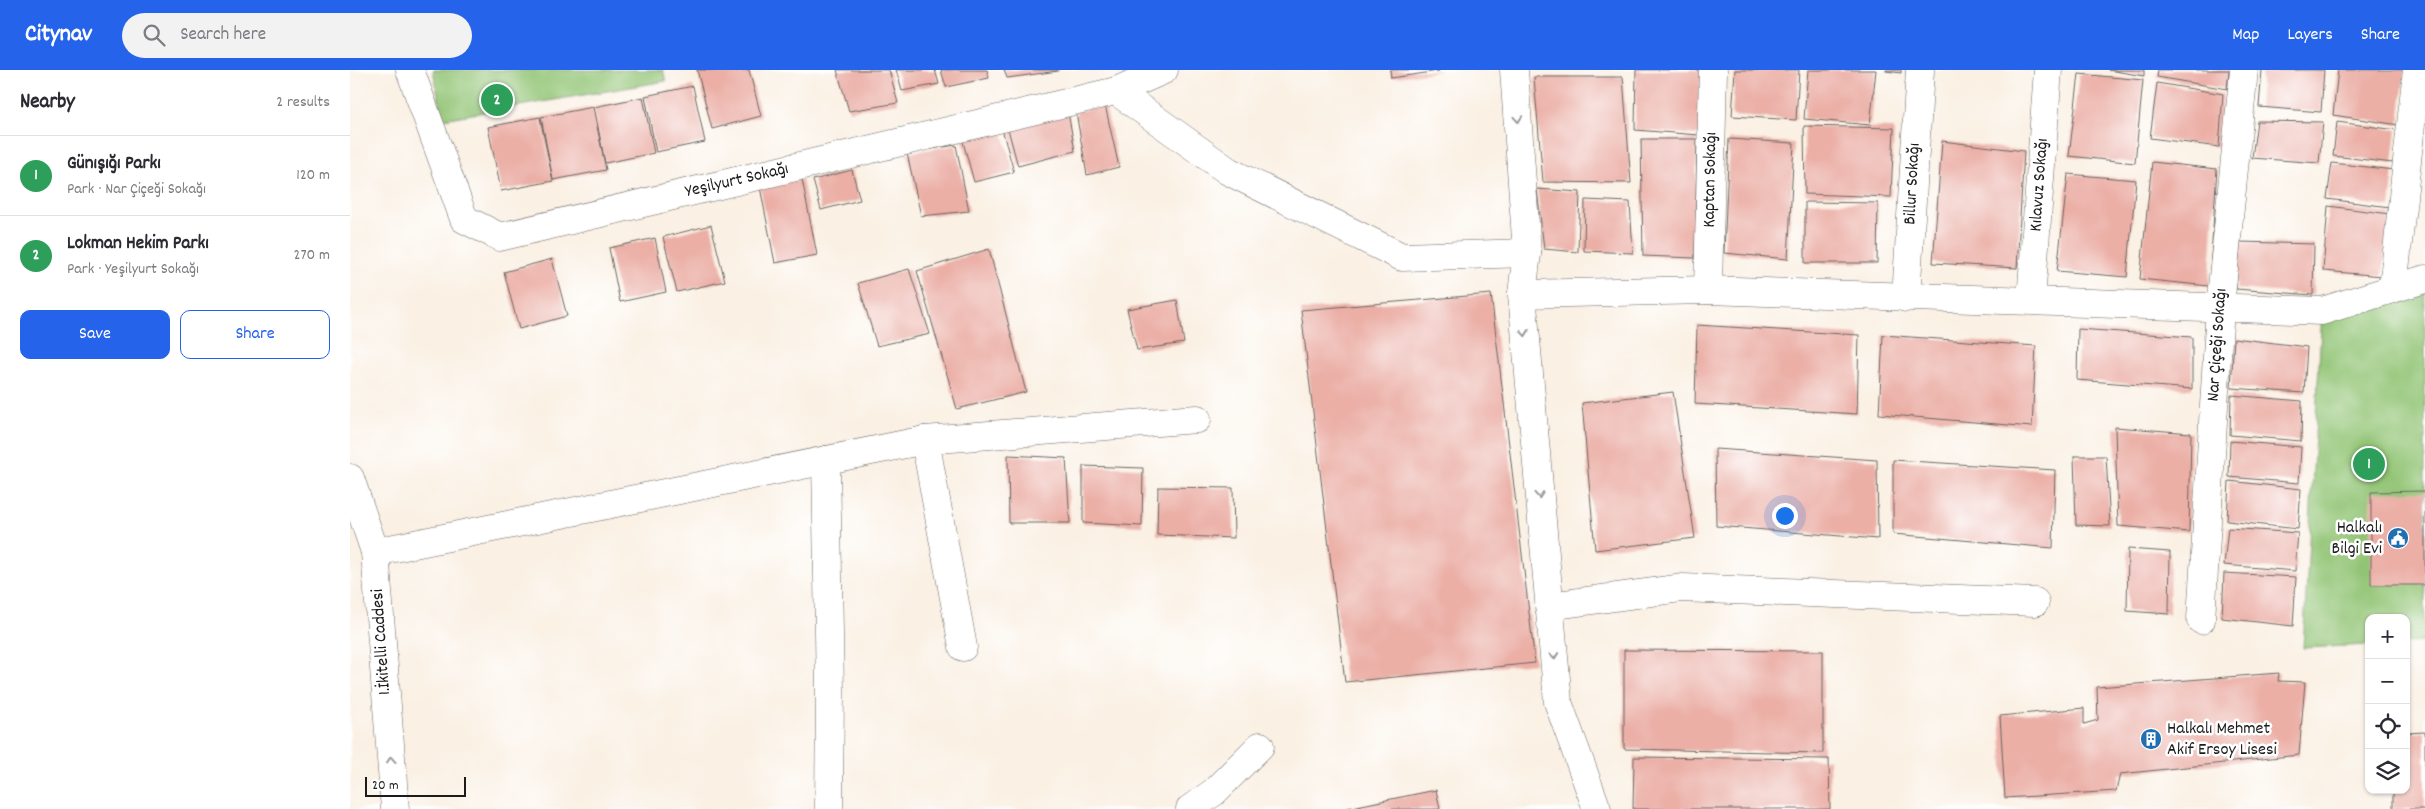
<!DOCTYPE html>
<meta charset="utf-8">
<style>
body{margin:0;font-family:Dekko,sans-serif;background:#f2f2f3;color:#2b2b33}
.controls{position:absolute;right:15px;bottom:15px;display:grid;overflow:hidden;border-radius:10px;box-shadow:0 1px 4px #0004}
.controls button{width:45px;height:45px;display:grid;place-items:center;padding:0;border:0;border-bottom:1px solid #e1e1e2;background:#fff;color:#2b2b33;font:25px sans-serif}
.scale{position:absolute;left:15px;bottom:12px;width:101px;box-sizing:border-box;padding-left:5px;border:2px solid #1c1c1c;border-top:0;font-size:14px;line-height:18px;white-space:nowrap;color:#1c1c1c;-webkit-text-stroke:4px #fff;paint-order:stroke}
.you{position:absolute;left:1434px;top:445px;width:18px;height:18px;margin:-12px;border:4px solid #fff;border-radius:50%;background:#1a73e8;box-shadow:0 0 0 8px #1a73e833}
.badge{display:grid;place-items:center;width:32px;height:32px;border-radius:50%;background:#2563eb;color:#fff;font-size:16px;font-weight:700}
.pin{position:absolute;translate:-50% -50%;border:2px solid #fff;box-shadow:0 1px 5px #0006}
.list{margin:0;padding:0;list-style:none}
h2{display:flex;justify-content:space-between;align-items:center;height:65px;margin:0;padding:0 20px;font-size:21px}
h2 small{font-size:16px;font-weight:400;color:#7c7c81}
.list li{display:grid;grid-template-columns:32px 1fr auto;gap:15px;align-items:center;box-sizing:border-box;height:80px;padding:0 20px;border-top:1px solid #e1e1e2}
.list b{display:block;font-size:19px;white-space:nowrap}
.list p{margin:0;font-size:16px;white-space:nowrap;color:#7c7c81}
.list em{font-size:16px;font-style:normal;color:#7c7c81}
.actions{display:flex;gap:10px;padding:15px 20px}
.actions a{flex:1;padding:11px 0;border:1px solid #2563eb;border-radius:10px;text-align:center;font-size:18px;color:#2563eb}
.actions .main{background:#2563eb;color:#fff}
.icon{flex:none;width:28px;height:28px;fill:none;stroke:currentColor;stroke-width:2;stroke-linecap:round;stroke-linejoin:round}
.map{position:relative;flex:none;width:2075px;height:739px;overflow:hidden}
header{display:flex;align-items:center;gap:30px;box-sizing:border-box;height:70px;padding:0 25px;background:#2563eb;color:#fff}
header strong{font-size:24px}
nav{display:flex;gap:28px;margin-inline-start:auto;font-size:18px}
.search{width:350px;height:45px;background:#f2f2f3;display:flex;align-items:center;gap:12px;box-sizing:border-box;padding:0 18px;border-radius:28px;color:#7c7c81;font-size:19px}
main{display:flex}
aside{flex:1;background:#fff}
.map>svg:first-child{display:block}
</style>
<header>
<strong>Citynav</strong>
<div class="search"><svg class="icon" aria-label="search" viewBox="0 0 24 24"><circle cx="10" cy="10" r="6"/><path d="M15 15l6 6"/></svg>Search here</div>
<nav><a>Map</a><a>Layers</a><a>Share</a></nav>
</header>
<main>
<aside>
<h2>Nearby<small>2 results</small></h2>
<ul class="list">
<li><span class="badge" style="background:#2e9e5b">1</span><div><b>Günışığı Parkı</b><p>Park · Nar Çiçeği Sokağı</p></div><em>120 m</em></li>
<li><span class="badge" style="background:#2e9e5b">2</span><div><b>Lokman Hekim Parkı</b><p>Park · Yeşilyurt Sokağı</p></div><em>270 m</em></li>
</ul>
<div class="actions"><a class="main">Save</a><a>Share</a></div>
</aside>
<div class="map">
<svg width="2075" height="739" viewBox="0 0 2075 739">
<rect width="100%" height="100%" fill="#fff"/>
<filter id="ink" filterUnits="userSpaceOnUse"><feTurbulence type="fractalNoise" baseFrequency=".02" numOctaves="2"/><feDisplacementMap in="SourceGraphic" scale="10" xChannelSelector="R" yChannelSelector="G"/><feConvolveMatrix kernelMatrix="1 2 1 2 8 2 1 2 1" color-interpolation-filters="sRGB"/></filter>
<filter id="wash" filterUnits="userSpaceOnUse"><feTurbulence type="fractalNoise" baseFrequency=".0096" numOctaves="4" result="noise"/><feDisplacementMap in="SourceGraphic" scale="20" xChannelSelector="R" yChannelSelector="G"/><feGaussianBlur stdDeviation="1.12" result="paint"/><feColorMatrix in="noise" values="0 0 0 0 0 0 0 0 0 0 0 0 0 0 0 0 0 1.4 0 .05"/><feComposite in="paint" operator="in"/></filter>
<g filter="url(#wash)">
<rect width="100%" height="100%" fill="#faf0e3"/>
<g fill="#92c474" stroke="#577048">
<polygon points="83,0 313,0 316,11 93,49"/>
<polygon points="2075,209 2075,572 2056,573 2056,548 2019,548 2019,575 1953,578 1972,241"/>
</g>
<g id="blocks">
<g fill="#ebafa6">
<polygon points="347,0 399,0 411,46 362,59"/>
<polygon points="487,0 539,0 548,33 499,41"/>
<polygon points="546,0 585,0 589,14 552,21"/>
<polygon points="591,0 637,0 639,8 596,17"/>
<polygon points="654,0 708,0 708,1 657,8"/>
<polygon points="1040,0 1089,0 1089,1 1041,8"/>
<polygon points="1286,0 1351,0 1349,65 1285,60"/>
<polygon points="1385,0 1449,0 1446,50 1382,46"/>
<polygon points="1458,0 1526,0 1520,55 1454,49"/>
<polygon points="1536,0 1551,0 1551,3 1536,1"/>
<polygon points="1758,0 1794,0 1794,6"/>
<polygon points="1808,0 1879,0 1877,19 1807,7"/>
<polygon points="1912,0 1974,0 1971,42 1909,37"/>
<polygon points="1988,0 2055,0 2049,55 1983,45"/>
<polygon points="1729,4 1793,10 1785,93 1719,86"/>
<polygon points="1184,7 1273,7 1281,113 1193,112"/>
<polygon points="1807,13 1873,24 1869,77 1800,68"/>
<polygon points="343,16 355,72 306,82 295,26"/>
<polygon points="293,27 304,83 255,93 244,37"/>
<polygon points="755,35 769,97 737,105 726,42"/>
<polygon points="243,37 256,100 203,110 191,47"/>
<polygon points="718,42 725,81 668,96 658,59"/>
<polygon points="190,47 203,111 151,121 138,57"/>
<polygon points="1907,51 1973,52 1969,93 1902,88"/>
<polygon points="1987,52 2047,60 2043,93 1983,86"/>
<polygon points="1454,56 1544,58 1541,127 1455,124"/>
<polygon points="652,59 664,102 624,112 612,68"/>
<polygon points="1291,69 1347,69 1345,188 1293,186"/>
<polygon points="1379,69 1444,73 1438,189 1374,183"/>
<polygon points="1592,71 1674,81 1667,198 1583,193"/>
<polygon points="606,75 619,141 571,146 557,83"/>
<polygon points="1802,92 1867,99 1859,216 1790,209"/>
<polygon points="1982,93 2044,100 2040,137 1977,129"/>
<polygon points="502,100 510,130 471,140 463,110"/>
<polygon points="1718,104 1786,110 1777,207 1707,201"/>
<polygon points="452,109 467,185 425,193 410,117"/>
<polygon points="1187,119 1230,122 1228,182 1194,179"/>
<polygon points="1235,130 1280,132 1283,183 1234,181"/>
<polygon points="1455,132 1528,133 1527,193 1455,193"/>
<polygon points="1978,136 2040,144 2033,206 1973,201"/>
<polygon points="361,155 375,211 327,222 313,167"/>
<polygon points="305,168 316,222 270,232 259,178"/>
<polygon points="1890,172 1964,174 1963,225 1886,219"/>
<polygon points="639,179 676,322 607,339 567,201"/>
<polygon points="202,189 217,246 169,259 154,202"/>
<polygon points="559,199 580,264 527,276 508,213"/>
<polygon points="1141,224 1185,593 995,612 951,240"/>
<polygon points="827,230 834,273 787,280 777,239"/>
<polygon points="1347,255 1509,265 1507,344 1345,334"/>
<polygon points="1728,259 1842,267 1842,319 1727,310"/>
<polygon points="1533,265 1686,276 1682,357 1529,344"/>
<polygon points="1884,268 1957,277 1954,323 1881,318"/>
<polygon points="1323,322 1345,468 1245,480 1232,333"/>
<polygon points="1881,325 1952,331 1951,371 1880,365"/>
<polygon points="1765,357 1841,363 1839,462 1768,456"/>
<polygon points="1880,371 1951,377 1949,413 1879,407"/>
<polygon points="1365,379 1527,390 1528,469 1366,456"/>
<polygon points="658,385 716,388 720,453 659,453"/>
<polygon points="1724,386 1756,386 1760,456 1726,455"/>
<polygon points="1543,390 1705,400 1703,478 1543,464"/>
<polygon points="733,396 793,398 792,456 733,453"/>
<polygon points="1879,411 1951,419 1948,459 1877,451"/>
<polygon points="808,417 883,418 884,468 807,465"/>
<polygon points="2075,421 2075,515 2021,515 2021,422"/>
<polygon points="1878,458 1948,463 1945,501 1874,495"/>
<polygon points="1778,479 1820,482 1819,544 1777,541"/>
<polygon points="1874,503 1946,507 1943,556 1872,548"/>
<polygon points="1274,580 1473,581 1473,683 1274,679"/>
<polygon points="1929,603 1928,611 1955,612 1949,685 1770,704 1766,721 1655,728 1650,646 1734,638 1734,654 1748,650 1747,617"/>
<polygon points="2075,662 2075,739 2043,739 2043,720 2056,720 2056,663"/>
<polygon points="1284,687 1479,689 1480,739 1283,739"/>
<polygon points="1086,720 1090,739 997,739 997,738"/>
</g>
</g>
</g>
<g filter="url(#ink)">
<use href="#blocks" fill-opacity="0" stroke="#6a6662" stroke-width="1"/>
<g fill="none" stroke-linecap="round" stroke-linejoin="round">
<g stroke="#6a6662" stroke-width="29">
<g id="minor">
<polyline points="60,0 114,149 150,167 766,21 814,0"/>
<polyline points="1164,0 1177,183 1172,224 1208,632 1247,739"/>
<polyline points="766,21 878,101 1052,187 1177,183"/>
<polyline points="2043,218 2067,0"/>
<polyline points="1358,220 1363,0"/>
<polyline points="1172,224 1358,220 1972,241 2075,209"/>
<polyline points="1556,228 1570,0"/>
<polyline points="1681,230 1698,0"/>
<polyline points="575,370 613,577"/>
<polyline points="476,390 480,621 479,739"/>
<polyline points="25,482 575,370 847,349"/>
<polyline points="1199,536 1332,518 1685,532"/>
<polyline points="1851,550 1870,237 1894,0"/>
<polyline points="840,739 864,722 910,676"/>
</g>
</g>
<g stroke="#6a6662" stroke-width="29">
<polyline id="major" points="0,408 25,482 45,739"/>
</g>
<use href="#minor" stroke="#fff" stroke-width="28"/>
<use href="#major" stroke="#fff" stroke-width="28"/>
</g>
<defs><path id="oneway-chevron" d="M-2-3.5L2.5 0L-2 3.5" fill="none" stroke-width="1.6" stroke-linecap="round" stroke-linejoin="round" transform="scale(1.25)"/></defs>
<g stroke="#999">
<use href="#oneway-chevron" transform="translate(1168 49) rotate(86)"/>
<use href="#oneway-chevron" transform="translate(1175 263) rotate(85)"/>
<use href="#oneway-chevron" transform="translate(1189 425) rotate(85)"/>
<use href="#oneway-chevron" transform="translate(1204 586) rotate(85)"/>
<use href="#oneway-chevron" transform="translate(41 690) rotate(-94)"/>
</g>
</g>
<defs>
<g id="civic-disc" transform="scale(1.125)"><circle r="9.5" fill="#1f6fb2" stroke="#fff"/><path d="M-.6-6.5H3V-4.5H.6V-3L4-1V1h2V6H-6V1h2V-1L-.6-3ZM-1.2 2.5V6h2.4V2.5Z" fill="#fff"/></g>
<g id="building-disc" transform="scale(1.125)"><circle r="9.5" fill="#1f6fb2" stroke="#fff"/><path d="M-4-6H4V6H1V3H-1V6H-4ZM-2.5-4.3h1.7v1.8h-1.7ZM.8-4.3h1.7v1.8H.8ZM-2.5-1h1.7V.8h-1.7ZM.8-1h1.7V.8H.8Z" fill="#fff"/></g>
</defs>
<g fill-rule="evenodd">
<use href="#civic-disc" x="2048" y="468"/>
<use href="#building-disc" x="1801" y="669"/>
</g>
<g text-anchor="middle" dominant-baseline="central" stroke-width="5" stroke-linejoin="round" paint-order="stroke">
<g font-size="18" fill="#1c1c1c" stroke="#fff">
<text transform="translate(1361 110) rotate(-89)">Kaptan Sokağı</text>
<text transform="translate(387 111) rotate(-13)">Yeşilyurt Sokağı</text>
<text transform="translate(1563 114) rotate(-87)">Billur Sokağı</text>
<text transform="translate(1690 115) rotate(-86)">Kılavuz Sokağı</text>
<text transform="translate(1868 275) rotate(-86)">Nar Çiçeği Sokağı</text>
<text transform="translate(32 572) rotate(-94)">1.İkitelli Caddesi</text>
</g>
<g font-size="18" fill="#1c1c1c" stroke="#fff" text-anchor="end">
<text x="2032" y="458">Halkalı<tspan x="2032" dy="21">Bilgi Evi</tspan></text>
<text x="1817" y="659" text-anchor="start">Halkalı Mehmet<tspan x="1817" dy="21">Akif Ersoy Lisesi</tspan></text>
</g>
</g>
</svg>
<div class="controls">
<button>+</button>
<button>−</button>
<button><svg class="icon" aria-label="locate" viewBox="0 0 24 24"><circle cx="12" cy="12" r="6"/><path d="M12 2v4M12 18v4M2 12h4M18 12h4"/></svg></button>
<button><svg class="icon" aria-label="layers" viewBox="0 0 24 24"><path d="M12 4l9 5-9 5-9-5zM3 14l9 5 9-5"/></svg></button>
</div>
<div class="scale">20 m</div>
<div class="you"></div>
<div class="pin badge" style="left:2019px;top:394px;background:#2e9e5b">1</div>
<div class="pin badge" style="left:147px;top:30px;background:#2e9e5b">2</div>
</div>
</main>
